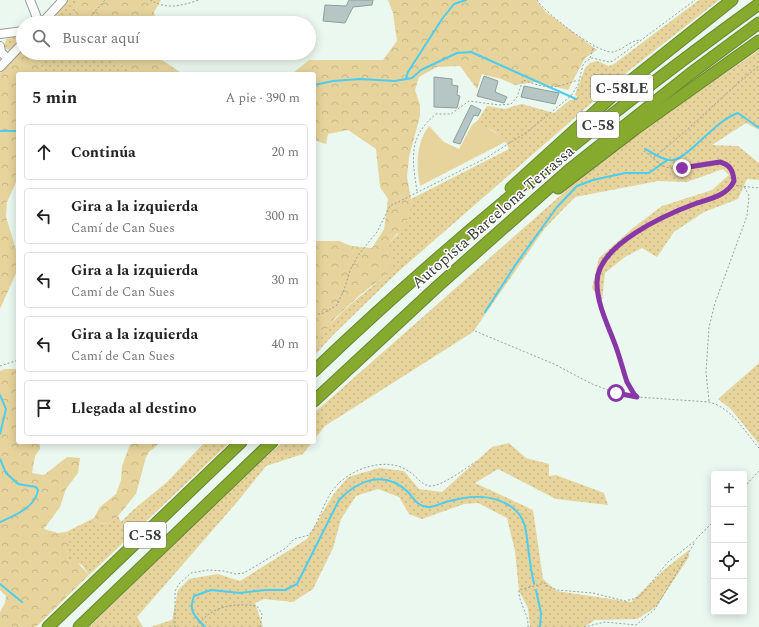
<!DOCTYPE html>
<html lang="es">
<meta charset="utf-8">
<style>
body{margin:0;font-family:Spectral,serif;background:#f6f6f6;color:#222}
.controls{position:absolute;right:12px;bottom:12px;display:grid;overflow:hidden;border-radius:4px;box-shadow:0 2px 10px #0003}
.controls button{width:36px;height:36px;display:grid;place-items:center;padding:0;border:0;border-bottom:1px solid #e0e0e0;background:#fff;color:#222;font:20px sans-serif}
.stop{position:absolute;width:12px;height:12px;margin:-9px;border:3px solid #8837a6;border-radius:50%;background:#fff}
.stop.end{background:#8837a6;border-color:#fff;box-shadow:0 1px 4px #0008}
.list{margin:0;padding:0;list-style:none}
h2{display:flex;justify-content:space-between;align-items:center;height:52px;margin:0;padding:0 16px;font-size:17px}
h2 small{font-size:13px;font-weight:400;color:#767676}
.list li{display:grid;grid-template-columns:26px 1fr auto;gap:12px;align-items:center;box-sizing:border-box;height:56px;margin:0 8px 8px;padding:0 8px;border:1px solid #e0e0e0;border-radius:4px}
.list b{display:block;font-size:15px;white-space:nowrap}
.list p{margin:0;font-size:13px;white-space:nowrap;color:#767676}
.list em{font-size:13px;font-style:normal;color:#767676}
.icon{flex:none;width:22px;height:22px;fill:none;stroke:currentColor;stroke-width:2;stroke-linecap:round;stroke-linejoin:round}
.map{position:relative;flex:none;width:759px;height:627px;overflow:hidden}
.search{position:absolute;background:#fff;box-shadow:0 2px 10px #0003;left:16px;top:16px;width:300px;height:44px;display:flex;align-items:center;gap:10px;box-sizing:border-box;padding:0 14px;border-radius:22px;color:#767676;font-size:15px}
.panel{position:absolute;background:#fff;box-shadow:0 2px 10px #0003;left:16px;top:72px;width:300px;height:372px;border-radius:4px}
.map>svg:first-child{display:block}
</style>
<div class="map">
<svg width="759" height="627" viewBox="0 0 759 627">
<defs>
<pattern id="grass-dots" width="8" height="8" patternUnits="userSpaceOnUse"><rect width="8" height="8" fill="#e6d49c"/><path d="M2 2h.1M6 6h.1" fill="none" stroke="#c6b787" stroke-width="1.8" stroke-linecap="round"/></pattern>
<pattern id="forest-crowns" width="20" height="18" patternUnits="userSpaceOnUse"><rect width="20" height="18" fill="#e6d49c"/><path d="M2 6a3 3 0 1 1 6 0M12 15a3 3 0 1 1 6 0" fill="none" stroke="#c6b787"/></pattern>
</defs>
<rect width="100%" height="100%" fill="#ebf8ef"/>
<g fill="url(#grass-dots)">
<polygon points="67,0 79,0 71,23 46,23"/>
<path d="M699,0h20l-93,73 -227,198 -66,64 -19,21c0,-27 55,-67 76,-83l-1,-30 8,-8 15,-31 -1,-5 98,-50c-6,-16 -21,-23 -37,-24l6,-5 9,-14 18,3 17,-5 32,9 16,-13h3l4,-3 -2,-2 10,-27 5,-5 7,-2 12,5 5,-2z"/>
<polygon points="22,35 23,38 9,50 4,48 6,39"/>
<polygon points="759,50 759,130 746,123 712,145 738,146 759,163 759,180 747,179 738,199 704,212 674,232 657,257 642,248 625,257 605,273 602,301 592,288 599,258 633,228 662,206 712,190 729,175 723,169 687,182 658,181 575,197 545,228 473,332 325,426 314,440 314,413 569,188 650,125"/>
<polygon points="31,53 87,53 99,57 112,58 133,74 48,74"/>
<polygon points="759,363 759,444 731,409 718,399"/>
<polygon points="205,442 230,442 89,575 82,565 67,559 69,545 66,532 94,518 97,523 108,524 118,516 121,522 132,511 167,482"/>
<polygon points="283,442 312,442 303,454 266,466 238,501 137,617 143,627 89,627 234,486"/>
<polygon points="509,443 526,458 549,464 549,476 556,475 604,493 608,505 556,499 498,469 475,483 533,510 543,579 557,591 631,602 665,569 689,550 689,557 656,607 637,619 595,620 584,627 530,627 528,608 519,591 515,551 507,518 478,503 464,504 422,519 409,514 399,497 378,489 356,496 341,519 333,548 313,589 293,602 264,599 255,603 263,627 150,627 172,620 178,590 189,579 218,574 240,581 307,539 333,495 348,477 379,468 404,471 419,489 442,492 492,447"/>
</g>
<g fill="url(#forest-crowns)">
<polygon points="79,0 161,0 154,12 156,23 71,23"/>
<polygon points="388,0 536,0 546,12 597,50 585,58 568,90 535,82 515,85 501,79 482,74 477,89 460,66 437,67 419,77 415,90 420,105 420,116 409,157 407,177 412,204 406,223 389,243 392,267 390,273 362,293 334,319 314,348 314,241 339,241 351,246 372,248 384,229 388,199 380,187 376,149 348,130 328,134 326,144 314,140 314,74 292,74 309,60 383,60 397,41 393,13"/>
<polygon points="23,47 23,53 31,53 48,74 18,74 18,178 7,202 6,217 18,256 18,264 17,271 0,309 0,73"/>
<polygon points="87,53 156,53 156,56 183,74 133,74 112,58 99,57"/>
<polygon points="5,369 18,369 18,442 40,442 40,449 35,456 32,473 44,475 67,457 80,458 78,473 66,489 60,507 44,529 58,533 66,532 70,545 67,559 76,561 89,575 36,627 0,627 0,612 5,603 6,596 0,590 0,371"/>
<polygon points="131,442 161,442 149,452 146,457 136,494 118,516 108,524 97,523 94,518 100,507 116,494 121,480 122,466"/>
</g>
<path fill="#e6d49c" d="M472,125l12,1 22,13 1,2 -87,45c-4,-21 -4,-43 9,-60l15,16 15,7z"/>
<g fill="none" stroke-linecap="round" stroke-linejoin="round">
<g stroke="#4ccdf1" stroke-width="2">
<polyline points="406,78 408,72 442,19 454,4 466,0"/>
<polyline points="314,85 333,81 360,79 395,81 412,78 421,70 457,53 471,52 576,99"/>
<polyline points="0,131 18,131"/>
<path d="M645,149c7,3 20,13 28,11 17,-3 41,-39 65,-47l21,15"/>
<polyline points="485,312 516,264 557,207 577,186 593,180 625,173 649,173 667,160"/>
<polyline points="0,395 6,409 0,434"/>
<path d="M0,459l6,14 12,11 18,3 2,3c-2,17 -24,26 -38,32"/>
<polyline points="0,584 22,602"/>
<polyline points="536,590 541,613 540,627"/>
<path d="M205,627c-10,-11 -17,-15 -11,-31l17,-6 29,3 25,-3h20l12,-6 42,-84c20,-21 46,-30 69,-8 6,7 10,15 21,15 7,0 14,-5 21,-6 21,-6 46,-7 64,8 14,11 12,28 15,45 1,10 3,20 5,30"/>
</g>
</g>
<g fill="#b6c6c4" stroke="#8f9e9c">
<polygon points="349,0 373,0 372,5 353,7 345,23 323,21 325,5 346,6"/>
<polygon points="484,76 498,81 495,92 507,97 504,103 477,96"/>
<polygon points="434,77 452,79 452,85 458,86 457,95 460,96 457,108 434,107"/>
<polygon points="524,86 559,93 555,104 521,97"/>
<polygon points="471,105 481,110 478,116 474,115 460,144 453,142"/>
</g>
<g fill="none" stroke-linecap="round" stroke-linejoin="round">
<g stroke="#939f97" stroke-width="10">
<g id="minor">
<polyline points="30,0 39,23"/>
<polyline points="42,23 63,0"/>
<polyline points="0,34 23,31"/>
<polyline points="0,46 1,52 8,59"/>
<polyline points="0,67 23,43"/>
</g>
</g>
<g stroke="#6b8432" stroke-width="13">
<g id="highway">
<polyline points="511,188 619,90 732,0"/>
<polyline points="558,188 635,129 759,41"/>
<path d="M314,371c139,-133 289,-254 445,-367"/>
<polyline points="314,401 439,285 569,170 690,74 759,23"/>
<polyline points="48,627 241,442"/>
<polyline points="79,627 272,442"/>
</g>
</g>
<g stroke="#97a19a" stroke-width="1" stroke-dasharray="2 2" stroke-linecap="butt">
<path d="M150,0c18,10 30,6 49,0"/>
<path d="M537,0c8,13 60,53 75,52 10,-1 17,-11 28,-12"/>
<polyline points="85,23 105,0"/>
<polyline points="590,58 594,46"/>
<polyline points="571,96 575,100"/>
<path d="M644,151c7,4 14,14 22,16 7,2 15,2 22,1 19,-2 42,-18 46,13 -6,14 -24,18 -37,22 -31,11 -101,42 -100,80 0,21 11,42 18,61 4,13 8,25 12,38l7,12 3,3 72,5c23,6 35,29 50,46"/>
<path d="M654,157c37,-28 68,-62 105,-91"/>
<polyline points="732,185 759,188"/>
<path d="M417,191c-5,-33 -9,-54 19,-77h15l18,-13 30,4 12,-1 6,-7 6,-17c25,9 29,9 55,0"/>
<polyline points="314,315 324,313 337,305 344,290 351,268 359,254 377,232 390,206 486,158 527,132 571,96 578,85 583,65 586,61 592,58 609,62 613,61 695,0"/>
<polyline points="475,331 554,364 592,384 616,393 636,397"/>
<polyline points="0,366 18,360"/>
<polyline points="709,401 706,372 709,327 715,303 747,216 749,196 744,186"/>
<polyline points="744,487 759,471"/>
<polyline points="696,539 714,521"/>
<path d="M175,627v-36l4,-7 12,-11 17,-3 16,1 11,3 9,-1 42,-25 8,-9 15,-4c12,-15 14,-35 28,-50 16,-17 49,-28 70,-15 8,4 15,17 25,16 13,-2 34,-18 45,-25"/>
<path d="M197,627c14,-22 37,-24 60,-21l5,8 -2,13"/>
<path d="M528,627c1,-14 -10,-24 -9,-37l26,-7 2,3 10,4 36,3 32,8 8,-2 7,-3 28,-34 28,-22"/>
<polyline points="584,627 605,622 636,625 655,609 695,542"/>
</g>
<use href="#minor" stroke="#fff" stroke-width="8"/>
<use href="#highway" stroke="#86aa2d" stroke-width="11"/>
</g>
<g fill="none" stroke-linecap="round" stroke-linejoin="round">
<path stroke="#8837a6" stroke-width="5" d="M616,393l21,4 -3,-3 -7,-12c-4,-12 -7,-24 -11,-35 -7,-20 -19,-42 -19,-64 -1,-38 70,-69 100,-80 13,-4 31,-8 37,-22 -1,-11 -4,-16 -14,-19l-38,6"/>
</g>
<g text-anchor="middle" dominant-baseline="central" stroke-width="3" stroke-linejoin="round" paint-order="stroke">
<g fill="#fff" stroke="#747875" stroke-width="1">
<rect x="591" y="75" width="62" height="26" rx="3"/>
<rect x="577" y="112" width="42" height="26" rx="3"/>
<rect x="124" y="522" width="42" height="26" rx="3"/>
</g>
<g font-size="15" font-weight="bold" fill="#393e3a">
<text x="622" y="88">C-58LE</text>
<text x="598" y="125">C-58</text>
<text x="145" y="535">C-58</text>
</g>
<g font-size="16" fill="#393e3a" stroke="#fff">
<text transform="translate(493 217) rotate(-41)">Autopista Barcelona-Terrassa</text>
</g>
</g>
</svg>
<div class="controls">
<button>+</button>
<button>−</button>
<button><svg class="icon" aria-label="locate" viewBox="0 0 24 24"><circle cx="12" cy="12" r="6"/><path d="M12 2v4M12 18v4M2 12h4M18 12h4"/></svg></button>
<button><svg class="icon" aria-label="layers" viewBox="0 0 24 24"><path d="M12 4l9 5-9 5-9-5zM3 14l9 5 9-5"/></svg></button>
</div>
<div class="stop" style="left:616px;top:393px"></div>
<div class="stop end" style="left:682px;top:168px"></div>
<div class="search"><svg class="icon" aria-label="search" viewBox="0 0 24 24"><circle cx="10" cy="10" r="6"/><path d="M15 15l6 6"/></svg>Buscar aquí</div>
<section class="panel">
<h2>5 min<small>A pie · 390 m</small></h2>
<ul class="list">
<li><svg class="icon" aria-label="ahead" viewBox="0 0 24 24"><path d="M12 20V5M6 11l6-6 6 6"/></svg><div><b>Continúa</b></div><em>20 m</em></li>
<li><svg class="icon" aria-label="left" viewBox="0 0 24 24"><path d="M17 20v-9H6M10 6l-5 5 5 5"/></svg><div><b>Gira a la izquierda</b><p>Camí de Can Sues</p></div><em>300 m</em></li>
<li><svg class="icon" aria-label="left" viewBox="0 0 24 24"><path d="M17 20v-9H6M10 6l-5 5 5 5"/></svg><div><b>Gira a la izquierda</b><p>Camí de Can Sues</p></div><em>30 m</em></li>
<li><svg class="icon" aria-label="left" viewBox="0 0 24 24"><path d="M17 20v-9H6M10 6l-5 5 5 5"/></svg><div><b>Gira a la izquierda</b><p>Camí de Can Sues</p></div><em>40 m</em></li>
<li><svg class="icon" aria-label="arrive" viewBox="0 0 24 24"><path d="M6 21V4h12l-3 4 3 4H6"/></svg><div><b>Llegada al destino</b></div></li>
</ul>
</section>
</div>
